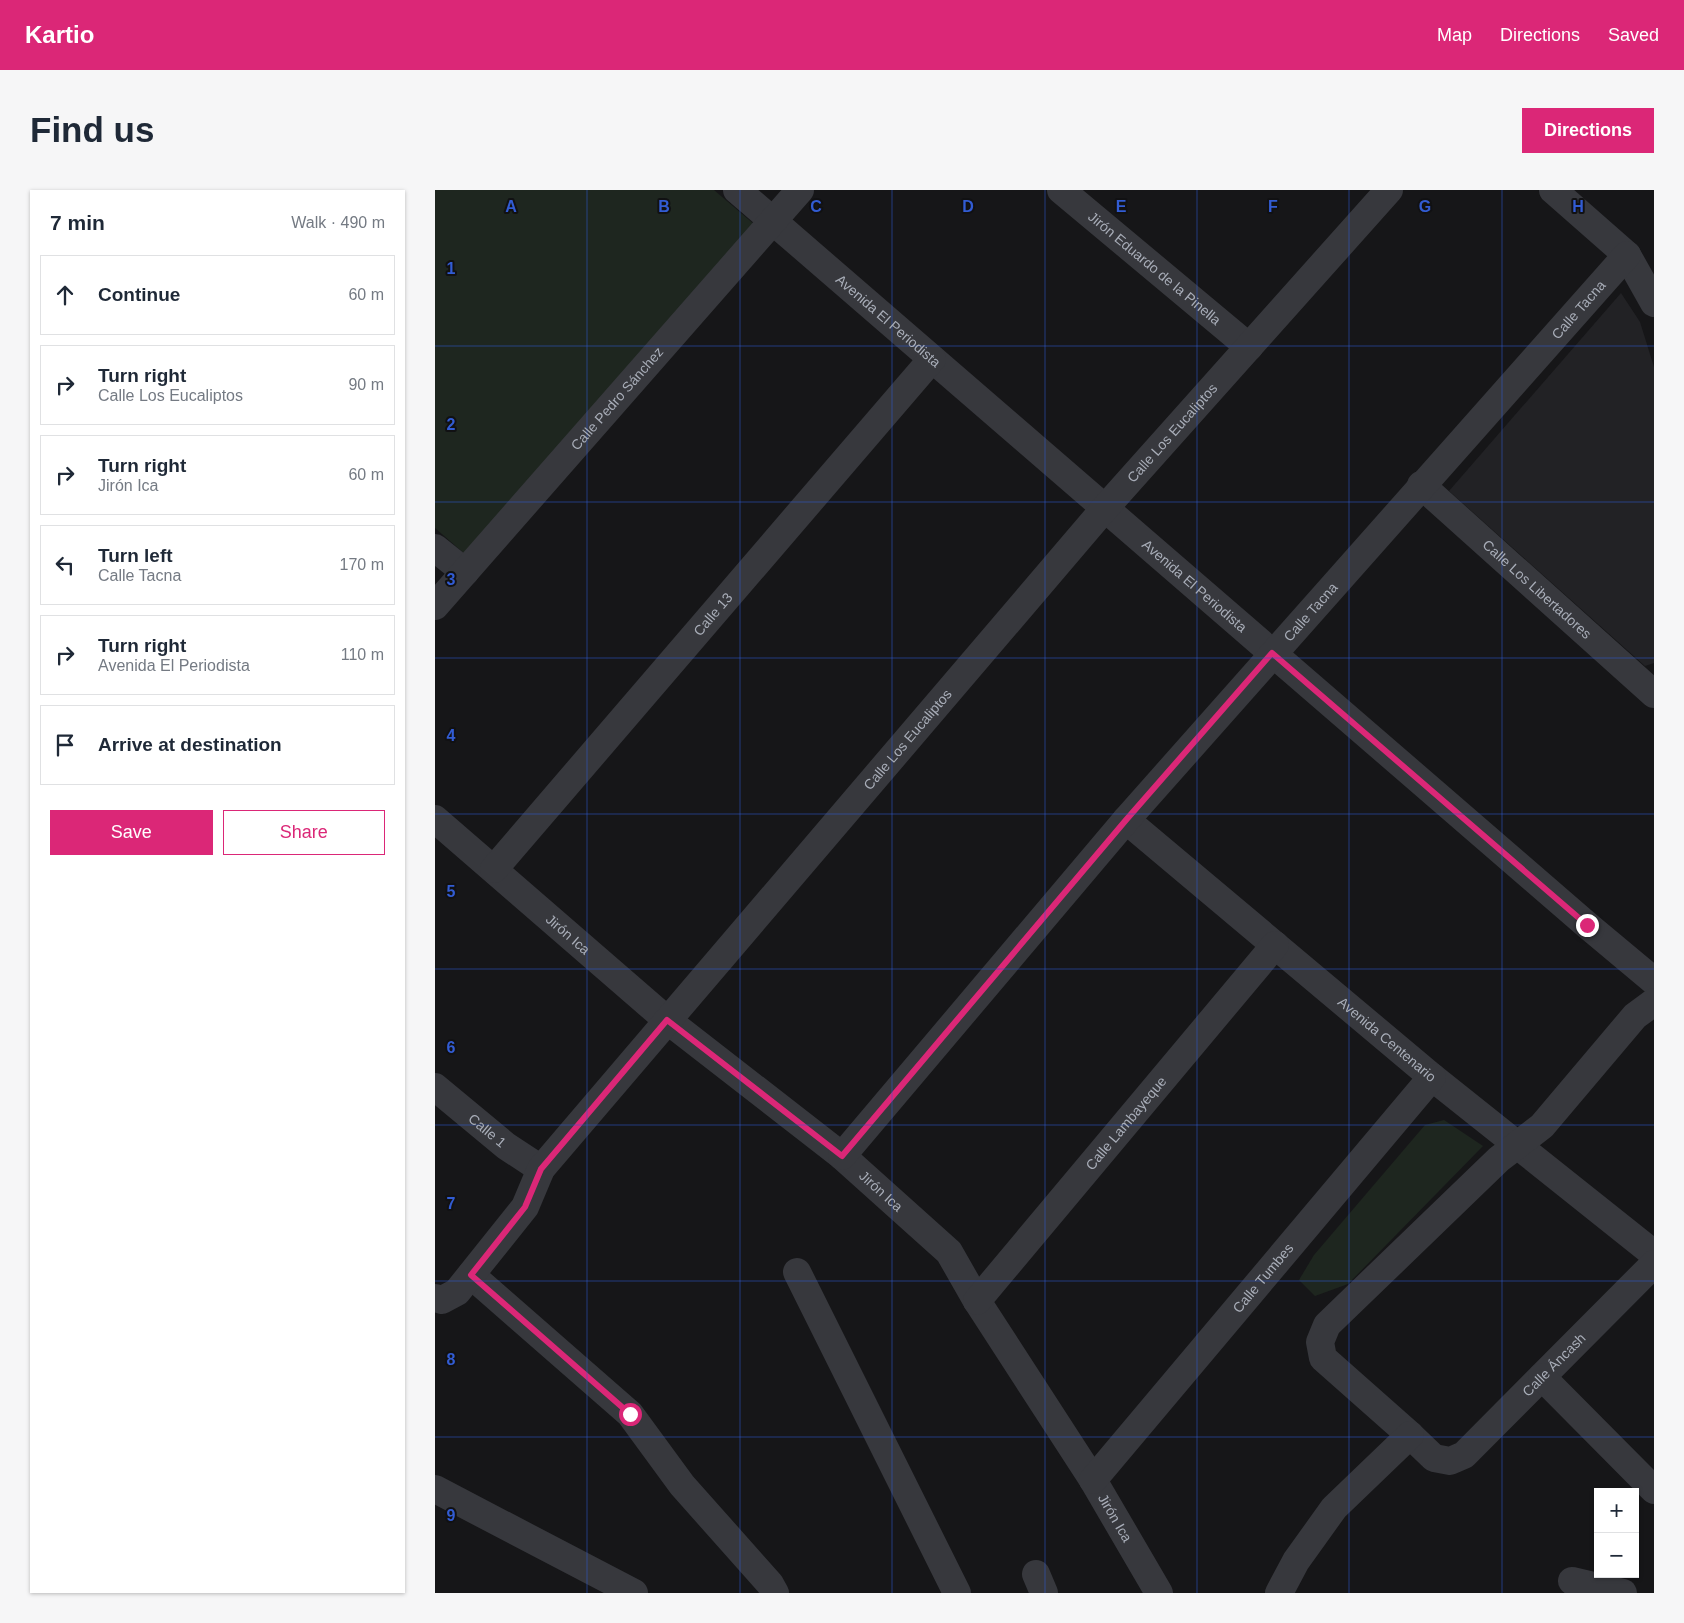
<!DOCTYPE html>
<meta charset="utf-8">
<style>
body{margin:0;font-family:Arial,sans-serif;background:#f6f6f7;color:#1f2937}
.controls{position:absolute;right:15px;bottom:15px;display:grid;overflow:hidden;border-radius:0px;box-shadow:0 1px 4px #0004}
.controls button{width:45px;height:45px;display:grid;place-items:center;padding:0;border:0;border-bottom:1px solid #e0e1e3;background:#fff;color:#1f2937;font:25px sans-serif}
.stop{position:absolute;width:15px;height:15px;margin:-11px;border:4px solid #db2777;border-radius:50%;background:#fff}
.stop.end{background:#db2777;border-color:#fff;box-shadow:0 1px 5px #0008}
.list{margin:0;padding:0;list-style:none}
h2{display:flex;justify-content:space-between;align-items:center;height:65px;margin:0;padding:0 20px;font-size:21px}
h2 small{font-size:16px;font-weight:400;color:#747a83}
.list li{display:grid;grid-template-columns:32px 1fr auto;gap:15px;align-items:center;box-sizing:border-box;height:80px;margin:0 10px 10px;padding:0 10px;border:1px solid #e0e1e3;border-radius:0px}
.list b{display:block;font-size:19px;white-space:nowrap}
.list p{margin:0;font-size:16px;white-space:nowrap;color:#747a83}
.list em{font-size:16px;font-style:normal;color:#747a83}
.actions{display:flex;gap:10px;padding:15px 20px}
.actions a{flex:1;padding:11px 0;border:1px solid #db2777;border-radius:0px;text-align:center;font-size:18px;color:#db2777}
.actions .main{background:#db2777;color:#fff}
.icon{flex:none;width:28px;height:28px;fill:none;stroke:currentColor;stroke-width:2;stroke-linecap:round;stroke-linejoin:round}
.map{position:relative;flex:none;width:1219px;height:1403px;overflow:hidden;border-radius:0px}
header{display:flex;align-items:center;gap:30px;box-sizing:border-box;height:70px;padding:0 25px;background:#db2777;color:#fff}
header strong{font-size:24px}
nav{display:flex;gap:28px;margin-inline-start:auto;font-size:18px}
.intro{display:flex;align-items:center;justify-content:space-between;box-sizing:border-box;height:120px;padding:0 30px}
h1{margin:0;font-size:35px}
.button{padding:12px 22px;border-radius:0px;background:#db2777;color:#fff;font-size:18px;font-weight:700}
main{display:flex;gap:30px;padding:0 30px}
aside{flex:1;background:#fff;border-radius:0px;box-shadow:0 1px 4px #0004}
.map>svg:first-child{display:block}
</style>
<header>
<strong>Kartio</strong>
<nav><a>Map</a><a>Directions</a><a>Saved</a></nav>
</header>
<div class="intro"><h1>Find us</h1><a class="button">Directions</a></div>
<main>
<aside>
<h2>7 min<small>Walk · 490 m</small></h2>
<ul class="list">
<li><svg class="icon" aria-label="ahead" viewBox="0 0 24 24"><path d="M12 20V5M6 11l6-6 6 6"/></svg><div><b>Continue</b></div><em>60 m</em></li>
<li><svg class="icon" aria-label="right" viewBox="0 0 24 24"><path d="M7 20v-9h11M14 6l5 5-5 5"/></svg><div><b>Turn right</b><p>Calle Los Eucaliptos</p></div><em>90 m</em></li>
<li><svg class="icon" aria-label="right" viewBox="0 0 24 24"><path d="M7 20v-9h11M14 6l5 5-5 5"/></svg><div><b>Turn right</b><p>Jirón Ica</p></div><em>60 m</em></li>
<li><svg class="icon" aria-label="left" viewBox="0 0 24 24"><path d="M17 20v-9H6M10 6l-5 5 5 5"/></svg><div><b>Turn left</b><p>Calle Tacna</p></div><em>170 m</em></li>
<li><svg class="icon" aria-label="right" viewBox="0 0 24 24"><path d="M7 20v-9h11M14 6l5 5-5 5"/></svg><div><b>Turn right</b><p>Avenida El Periodista</p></div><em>110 m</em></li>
<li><svg class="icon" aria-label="arrive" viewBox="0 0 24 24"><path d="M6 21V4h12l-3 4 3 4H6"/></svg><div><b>Arrive at destination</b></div></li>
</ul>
<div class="actions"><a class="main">Save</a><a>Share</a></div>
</aside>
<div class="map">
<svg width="1219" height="1403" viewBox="0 0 1219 1403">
<rect width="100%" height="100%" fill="#161618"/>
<polygon fill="#222225" points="1186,103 1205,132 1219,177 1219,473 1210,476 1014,301"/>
<g fill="#1e261f">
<polygon points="0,0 279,0 320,35 31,365 0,338"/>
<polygon points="1009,930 1048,956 913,1094 880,1106 864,1090 879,1065 990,935"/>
</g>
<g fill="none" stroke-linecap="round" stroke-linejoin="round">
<g stroke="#37383d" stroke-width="28">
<path id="s1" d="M302,0l850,735 67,56"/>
<path id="s2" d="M626,0l188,157"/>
<polyline points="1118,0 1192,65 1219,113"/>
<path id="s3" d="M986,295l233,209"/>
<polyline points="0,358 30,382"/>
<path id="s4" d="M0,416l365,-416"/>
<path id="s5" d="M0,629l232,201 175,136 107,96 28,49 116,179 66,113"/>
<path id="s6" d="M691,630l306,257 222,177"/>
<path id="s7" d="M59,679l438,-510"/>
<path id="s8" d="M1219,812l-19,14 -93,110 -43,33 -172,166 -7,17 3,16 87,77 24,23 16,3 14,-6 190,-191"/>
<path id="s9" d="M0,897l71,59 35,23"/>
<path id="s10" d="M407,966l284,-336 501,-565"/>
<polyline points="362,1082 522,1403"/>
<polyline points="36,1085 195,1224 247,1295 335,1394 340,1403"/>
<path id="s11" d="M0,1108l7,2 15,-8 68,-85 16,-38 564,-661 284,-318"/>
<path id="s12" d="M542,1111l298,-356"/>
<polyline points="1107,1187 1219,1300"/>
<path id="s13" d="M658,1290l339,-403"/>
<polyline points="0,1299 199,1403"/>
<polyline points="601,1384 609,1403"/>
<polyline points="1137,1391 1188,1403"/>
<polyline points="844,1403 861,1371 899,1318 975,1245"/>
</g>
</g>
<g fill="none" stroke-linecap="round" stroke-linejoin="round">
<polyline stroke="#db2777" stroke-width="6" points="195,1224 36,1085 90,1017 106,979 232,830 407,966 691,630 837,463 1152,735"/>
</g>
<path fill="none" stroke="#325cd3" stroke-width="1" stroke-opacity="0.55" d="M152,0v1403M305,0v1403M457,0v1403M610,0v1403M762,0v1403M914,0v1403M1067,0v1403M0,156h1219M0,312h1219M0,468h1219M0,624h1219M0,779h1219M0,935h1219M0,1091h1219M0,1247h1219"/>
<g text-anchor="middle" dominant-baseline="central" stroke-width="4" stroke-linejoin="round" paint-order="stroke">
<g font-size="14" fill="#a8adb8" stroke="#111113">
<text stroke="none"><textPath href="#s2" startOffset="122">Jirón Eduardo de la Pinella</textPath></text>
<text stroke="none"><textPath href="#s10" startOffset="1122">Calle Tacna</textPath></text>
<text stroke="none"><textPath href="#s1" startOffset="200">Avenida El Periodista</textPath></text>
<text stroke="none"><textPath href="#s4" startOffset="276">Calle Pedro Sánchez</textPath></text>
<text stroke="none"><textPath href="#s11" startOffset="1144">Calle Los Eucaliptos</textPath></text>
<text stroke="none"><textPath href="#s1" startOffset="605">Avenida El Periodista</textPath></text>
<text stroke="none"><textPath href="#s3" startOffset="156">Calle Los Libertadores</textPath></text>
<text stroke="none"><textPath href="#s10" startOffset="718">Calle Tacna</textPath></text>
<text stroke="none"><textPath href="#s7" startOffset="336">Calle 13</textPath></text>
<text stroke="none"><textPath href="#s11" startOffset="739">Calle Los Eucaliptos</textPath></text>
<text stroke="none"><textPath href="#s5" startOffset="176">Jirón Ica</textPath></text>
<text stroke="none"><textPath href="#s6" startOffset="341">Avenida Centenario</textPath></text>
<text stroke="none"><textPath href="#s12" startOffset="232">Calle Lambayeque</textPath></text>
<text stroke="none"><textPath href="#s9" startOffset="68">Calle 1</textPath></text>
<text stroke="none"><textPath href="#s5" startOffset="581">Jirón Ica</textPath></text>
<text stroke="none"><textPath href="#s13" startOffset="264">Calle Tumbes</textPath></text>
<text stroke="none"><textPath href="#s8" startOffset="804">Calle Áncash</textPath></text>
<text stroke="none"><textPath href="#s5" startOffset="986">Jirón Ica</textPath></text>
</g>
</g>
<g font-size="16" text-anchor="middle" font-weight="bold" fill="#325cd3" stroke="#111113" stroke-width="4" stroke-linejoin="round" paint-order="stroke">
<text x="76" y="22">A</text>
<text x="229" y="22">B</text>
<text x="381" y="22">C</text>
<text x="533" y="22">D</text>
<text x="686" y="22">E</text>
<text x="838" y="22">F</text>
<text x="990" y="22">G</text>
<text x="1143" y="22">H</text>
<text x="16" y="84">1</text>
<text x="16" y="240">2</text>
<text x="16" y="395">3</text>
<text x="16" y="551">4</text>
<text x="16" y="707">5</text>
<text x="16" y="863">6</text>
<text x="16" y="1019">7</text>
<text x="16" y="1175">8</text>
<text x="16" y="1331">9</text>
</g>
</svg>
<div class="controls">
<button>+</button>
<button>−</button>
</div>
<div class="stop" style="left:195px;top:1224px"></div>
<div class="stop end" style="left:1152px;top:735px"></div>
</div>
</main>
